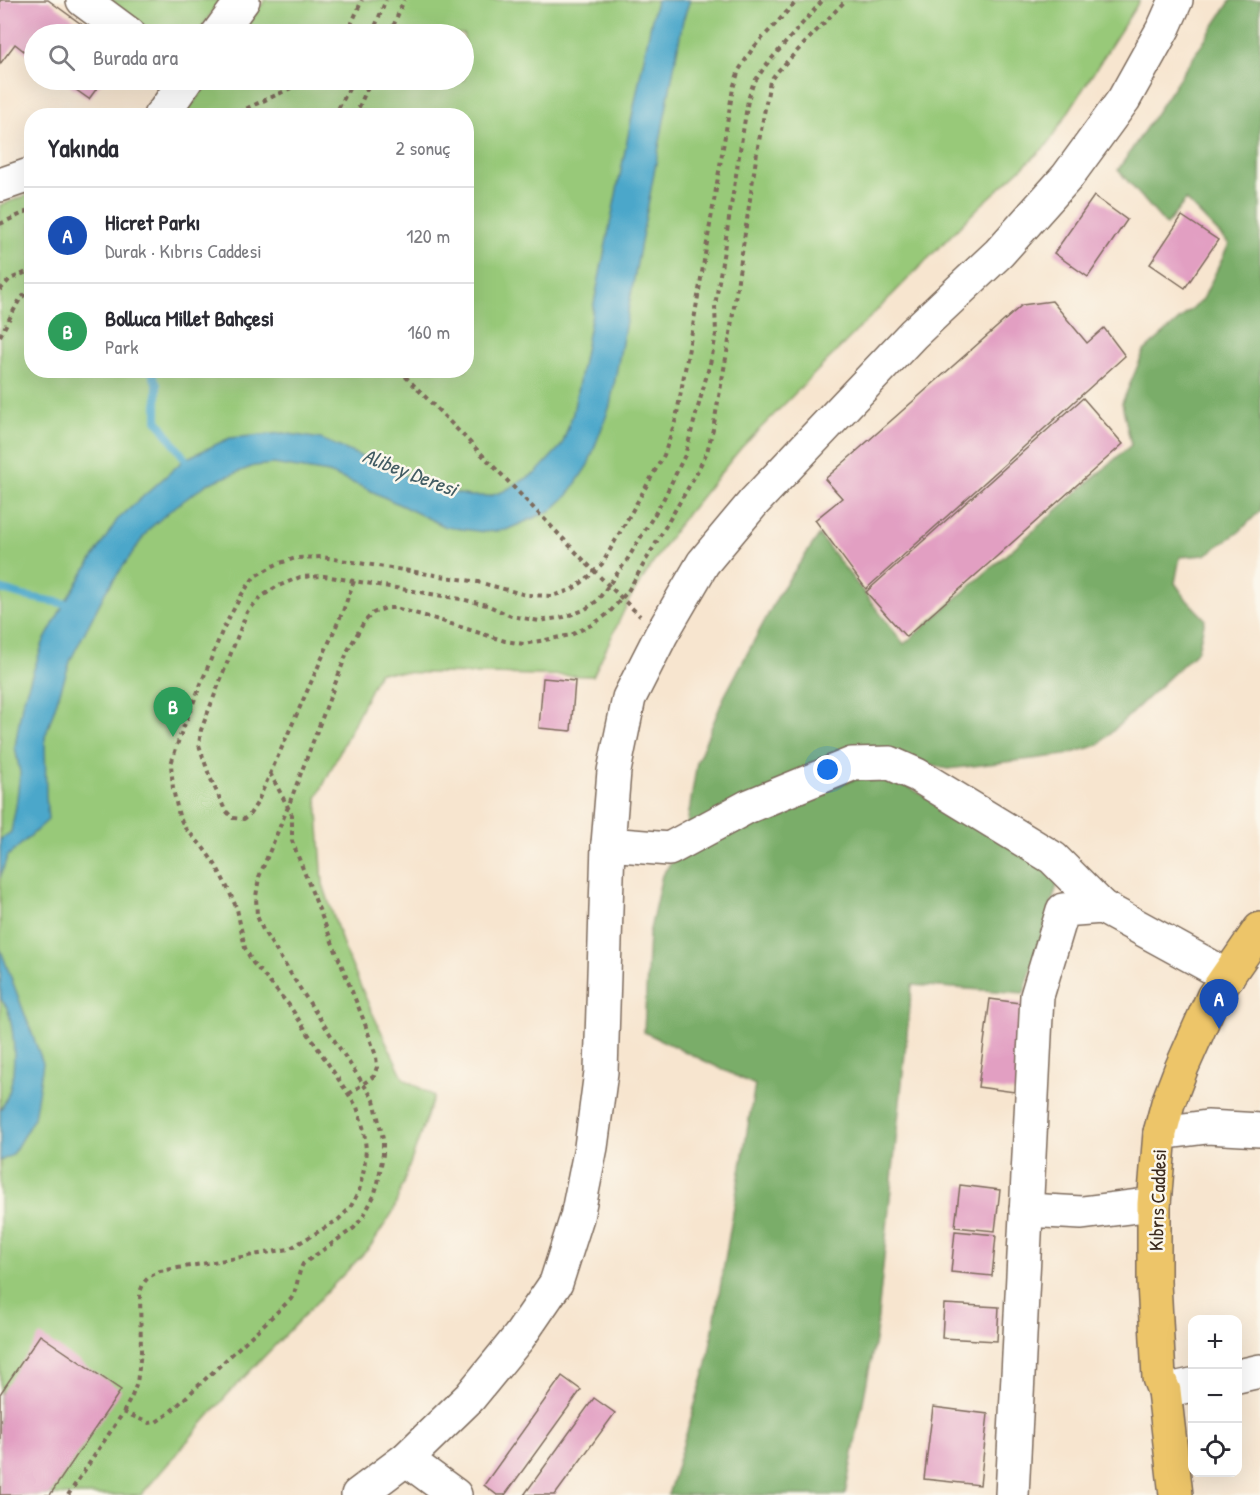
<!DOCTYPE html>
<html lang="tr">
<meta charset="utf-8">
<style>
body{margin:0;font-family:"Patrick Hand",sans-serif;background:#f7f7f7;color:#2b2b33}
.controls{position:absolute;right:18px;bottom:18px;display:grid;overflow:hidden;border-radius:12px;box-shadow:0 6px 24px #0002}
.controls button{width:54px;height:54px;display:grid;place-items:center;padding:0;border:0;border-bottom:2px solid #e1e1e2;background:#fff;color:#2b2b33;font:30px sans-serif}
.you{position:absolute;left:828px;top:770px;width:21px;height:21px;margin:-15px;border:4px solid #fff;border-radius:50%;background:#1a73e8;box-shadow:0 0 0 9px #1a73e833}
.badge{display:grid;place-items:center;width:39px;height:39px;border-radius:50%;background:#c8321e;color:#fff;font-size:20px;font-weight:700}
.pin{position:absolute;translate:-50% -50px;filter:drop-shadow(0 2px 3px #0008)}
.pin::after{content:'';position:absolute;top:32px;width:21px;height:18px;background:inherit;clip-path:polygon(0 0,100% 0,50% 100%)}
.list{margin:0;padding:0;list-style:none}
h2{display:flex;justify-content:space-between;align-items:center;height:78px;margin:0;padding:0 24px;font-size:26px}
h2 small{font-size:20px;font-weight:400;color:#7c7c81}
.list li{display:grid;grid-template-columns:39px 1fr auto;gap:18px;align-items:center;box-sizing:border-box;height:96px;padding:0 24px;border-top:2px solid #e1e1e2}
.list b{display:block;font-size:22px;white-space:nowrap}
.list p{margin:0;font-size:20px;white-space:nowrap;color:#7c7c81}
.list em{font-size:20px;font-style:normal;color:#7c7c81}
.icon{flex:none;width:33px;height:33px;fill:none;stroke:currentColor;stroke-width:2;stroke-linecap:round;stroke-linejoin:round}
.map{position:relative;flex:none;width:1260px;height:1495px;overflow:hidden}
.search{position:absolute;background:#fff;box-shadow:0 6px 24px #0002;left:24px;top:24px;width:450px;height:66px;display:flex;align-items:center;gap:15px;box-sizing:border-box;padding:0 21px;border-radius:33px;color:#7c7c81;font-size:22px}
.panel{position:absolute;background:#fff;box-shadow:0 6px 24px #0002;left:24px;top:108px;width:450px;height:270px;border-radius:24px}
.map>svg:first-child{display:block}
</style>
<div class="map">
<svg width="1260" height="1495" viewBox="0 0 1260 1495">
<rect width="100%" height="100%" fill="#fbf7ec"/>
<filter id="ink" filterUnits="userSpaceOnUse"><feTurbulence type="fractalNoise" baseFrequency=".0167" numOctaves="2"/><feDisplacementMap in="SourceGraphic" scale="12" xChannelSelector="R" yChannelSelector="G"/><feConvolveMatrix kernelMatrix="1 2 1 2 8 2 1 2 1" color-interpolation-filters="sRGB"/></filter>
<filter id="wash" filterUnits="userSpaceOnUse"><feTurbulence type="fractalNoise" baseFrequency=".008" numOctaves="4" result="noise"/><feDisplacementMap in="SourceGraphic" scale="24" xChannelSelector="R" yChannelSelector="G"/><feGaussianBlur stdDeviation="1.35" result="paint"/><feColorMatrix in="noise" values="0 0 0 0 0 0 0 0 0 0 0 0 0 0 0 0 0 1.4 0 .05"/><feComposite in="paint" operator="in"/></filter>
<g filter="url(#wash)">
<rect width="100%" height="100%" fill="#f7e5cf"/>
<g fill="#98c979" stroke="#6a7a4c" stroke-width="1.5">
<polygon points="109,0 220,0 198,34 155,34"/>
<polygon points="265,0 1140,0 1048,144 978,208 741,448 679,524 630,598 593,676 379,672 317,798 323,884 344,948 371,1010 404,1079 434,1096 393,1212 370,1247 228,1394 141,1495 0,1495 0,205 31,194 32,370 466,370 466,116 180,115 194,102 210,80 464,80 464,34 241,34"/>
</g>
<g fill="#7aad69" stroke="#5a6c44" stroke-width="1.5">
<polygon points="1231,0 1260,0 1260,511 1239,532 1205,555 1180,557 1175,583 1187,600 1205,619 1198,650 1098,745 1065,755 948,769 914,762 687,825 697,762 724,697 780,592 819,535 904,644 1131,445 1122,403 1144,351 1203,299 1229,244 1186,200 1166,225 1118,170"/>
<polygon points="882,771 1060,876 1024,993 912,985 876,1335 845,1495 668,1495 707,1364 755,1085 644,1032 649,934 662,875 681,849 769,807"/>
</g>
<g fill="#4ca7ca" stroke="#446874" stroke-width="1.5">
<polygon points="657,0 690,0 683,20 610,406 588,465 568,495 552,510 506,530 485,532 446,527 365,488 329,473 273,464 254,466 207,484 172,509 149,529 106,591 71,659 45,737 46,796 48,820 7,857 0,878 0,840 11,832 16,806 20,773 15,747 22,704 43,643 64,604 117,520 185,459 230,438 283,433 321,439 437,489 469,496 490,496 504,491 536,473 562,445 573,413 593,308 654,8"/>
<path d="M0,948l43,115 -9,55 -22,37 -12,6v-51c18,-24 16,-71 8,-100 -1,-4 -5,-7 -7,-11 -1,-6 -1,-42 -1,-51z"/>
</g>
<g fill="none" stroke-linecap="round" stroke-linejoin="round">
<g stroke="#4ca7ca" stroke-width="8">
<polyline points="151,370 157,385 157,420 190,466"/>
<polyline points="0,589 23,596 73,605"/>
</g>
</g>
<g id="blocks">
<g fill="#e29fc2">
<polygon points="0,0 48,0 95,34 34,34 34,59 15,44 0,64"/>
<polygon points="62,80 103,80 89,99"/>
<polygon points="1094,196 1127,220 1088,277 1054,253"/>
<polygon points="1182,216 1218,240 1185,288 1150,264"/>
<polygon points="1052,301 1087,343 1104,328 1125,356 866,589 815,520 842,498 825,479 1022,305"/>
<polygon points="1083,398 1123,444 906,637 866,592"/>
<polygon points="543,678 575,681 571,731 539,728"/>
<polygon points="990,999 1034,1005 1022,1093 978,1087"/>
<polygon points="960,1185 1000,1190 995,1231 955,1227"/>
<polygon points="955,1231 996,1235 992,1276 951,1272"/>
<polygon points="944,1304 999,1307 997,1341 942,1338"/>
<polygon points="40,1335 121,1390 50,1495 0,1495 0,1394"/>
<polygon points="562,1376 581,1390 505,1495 497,1495 484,1485"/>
<polygon points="594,1398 615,1413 555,1495 524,1495"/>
<polygon points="933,1407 988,1414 980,1485 924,1479"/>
</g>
</g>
</g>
<g filter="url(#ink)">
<use href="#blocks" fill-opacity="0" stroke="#7d6b5c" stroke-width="1.5"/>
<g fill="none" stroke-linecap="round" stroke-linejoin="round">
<g stroke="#7d6b5c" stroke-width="36">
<g id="minor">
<polyline points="83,0 129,34"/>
<polyline points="218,34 243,0"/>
<polyline points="160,116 164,112 186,80"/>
<polyline points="0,185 32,174"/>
<polyline points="608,844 669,849 747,807 852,764 890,763 917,775 1053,858 1102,907"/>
<polyline points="1160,1133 1207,1127 1260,1130"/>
<polyline points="1026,1210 1082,1213 1154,1204"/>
<polyline points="1238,1376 1260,1371"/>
<polyline points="1164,1391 1192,1385"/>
<polyline points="406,1459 455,1495"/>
<polyline points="358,1495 406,1459 470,1397 519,1337 556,1283 577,1217 591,1147 601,1072 608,844 614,771 629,698 661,635 703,563 754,502 913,334 999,253 1067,177 1124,99 1164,27 1176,0"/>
<polyline points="1012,1495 1037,996 1063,910 1102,907 1228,976"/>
</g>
</g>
<g stroke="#7d6b5c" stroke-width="36">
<polyline id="major" points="1176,1495 1164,1391 1159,1378 1154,1282 1154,1204 1160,1133 1168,1103 1181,1069 1213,997 1260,929"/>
</g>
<g stroke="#7d6b5c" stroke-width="4" stroke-dasharray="4.5 4.5" stroke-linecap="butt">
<polyline points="347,34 362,0"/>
<polyline points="372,34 386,0"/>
<polyline points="390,34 404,0"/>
<polyline points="230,116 287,90 305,80"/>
<polyline points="334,116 347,93 353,80"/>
<polyline points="355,116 371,80"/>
<polyline points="0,224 32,209"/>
<polyline points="0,290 10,279 32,270"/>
<polyline points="0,336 20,299 32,288"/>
<polyline points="399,370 502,475 594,571 640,616"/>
<polyline points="354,581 343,611 257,803 250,814 244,819 233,818 225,810 209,775 199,745 201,730 247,612 261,597 276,587 300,577 324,576 461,599 487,605 511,616 540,621 564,617 584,610 597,601 627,560 662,502 685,455 712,356 716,334 715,306 748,100 753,84 766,65 823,0"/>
<polyline points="270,773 292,815 292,841 318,907 364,1021 376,1056 377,1067 374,1076 349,1094"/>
<path d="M123,1412l26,11 7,-1 12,-8 123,-115c7,-11 6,-24 12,-35l51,-36 9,-11 11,-21 4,-13 5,-29v-15l-9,-39 -71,-107 -40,-63 -6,-14 -1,-19 3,-20 29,-70 60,-157 16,-28 9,-9 13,-5h9l34,9 76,24 19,3 47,-9 24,-12 14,-10 19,-22 67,-115 12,-24 6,-23 15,-82 29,-195 13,-71 6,-8 70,-73"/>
<path d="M68,1495l55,-82 9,-17 5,-13 4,-31 -1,-59c4,-14 8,-16 20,-22l129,-22 49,-29 12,-12 9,-17 5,-22 2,-19 -2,-20 -7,-23 -68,-102 -36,-42 -8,-15 -8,-39 -8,-18 -12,-24 -15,-21 -17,-18 -6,-12 -6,-27 -2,-25 9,-28 43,-107 19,-35 13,-18 22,-12 19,-6 26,-1 156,25 48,13 26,1 19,-6 13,-9 18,-17 62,-109 12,-36 17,-93 40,-238 6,-18 14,-22 45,-48"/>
</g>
<use href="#minor" stroke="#fff" stroke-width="33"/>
<use href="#major" stroke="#edc569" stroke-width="33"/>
</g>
</g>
<g text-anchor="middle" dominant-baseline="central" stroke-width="5" stroke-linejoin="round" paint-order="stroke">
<g font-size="20" fill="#3b2a1e" stroke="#fbf7ec">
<text transform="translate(1157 1200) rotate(-88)">Kıbrıs Caddesi</text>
</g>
<g font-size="21" font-style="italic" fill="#425c63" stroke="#fbf7ec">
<text transform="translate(410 472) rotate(21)">Alibey Deresi</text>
</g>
</g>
</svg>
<div class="controls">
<button>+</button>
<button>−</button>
<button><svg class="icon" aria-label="locate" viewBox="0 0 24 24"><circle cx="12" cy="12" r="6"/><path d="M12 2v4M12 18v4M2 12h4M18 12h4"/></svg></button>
</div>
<div class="you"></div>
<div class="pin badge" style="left:1219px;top:1029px;background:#1a4fb4">A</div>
<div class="pin badge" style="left:173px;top:737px;background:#2e9e5b">B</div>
<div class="search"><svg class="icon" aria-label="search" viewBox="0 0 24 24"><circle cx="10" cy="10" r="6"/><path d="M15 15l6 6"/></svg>Burada ara</div>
<section class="panel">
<h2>Yakında<small>2 sonuç</small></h2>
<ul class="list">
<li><span class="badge" style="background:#1a4fb4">A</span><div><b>Hicret Parkı</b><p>Durak · Kıbrıs Caddesi</p></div><em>120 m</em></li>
<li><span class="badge" style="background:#2e9e5b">B</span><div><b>Bolluca Millet Bahçesi</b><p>Park</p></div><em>160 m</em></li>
</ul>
</section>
</div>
